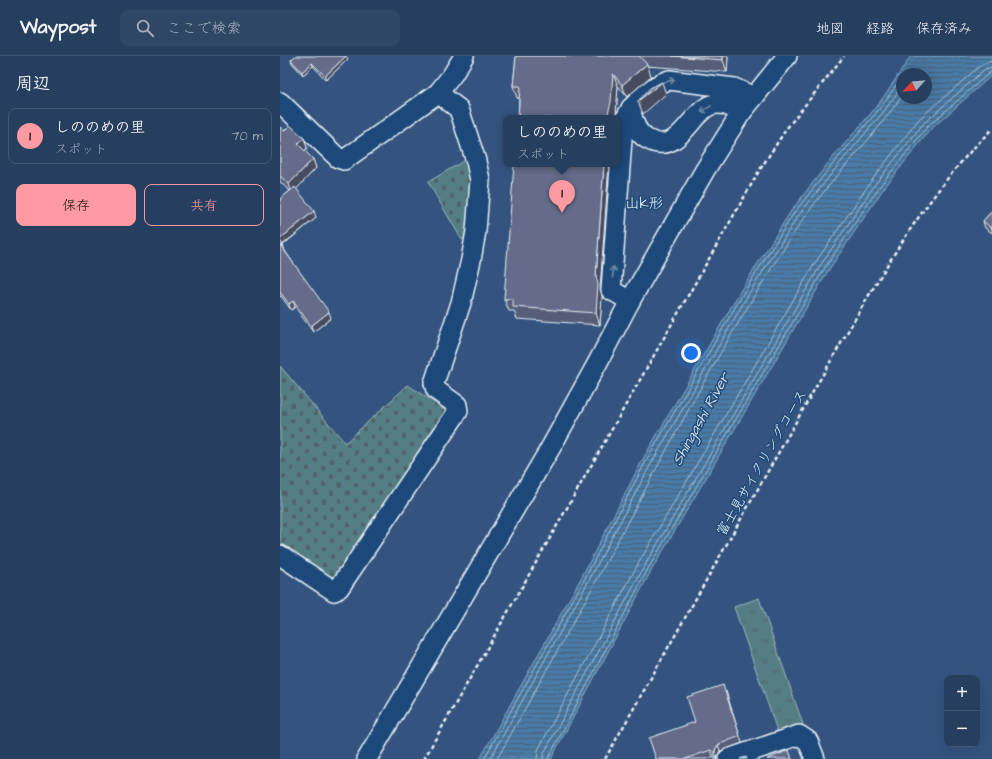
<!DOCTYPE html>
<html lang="ja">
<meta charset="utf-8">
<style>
body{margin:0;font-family:"Architects Daughter","Klee One",sans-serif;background:#2f4665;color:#f1f3f6}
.controls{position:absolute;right:12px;bottom:12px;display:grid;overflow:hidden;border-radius:8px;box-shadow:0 4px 16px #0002}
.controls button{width:36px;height:36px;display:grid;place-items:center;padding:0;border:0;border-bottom:1px solid #435874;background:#273f5f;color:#f1f3f6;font:20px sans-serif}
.compass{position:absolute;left:616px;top:12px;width:36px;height:36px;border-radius:50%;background:#273f5f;box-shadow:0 4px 16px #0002;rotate:244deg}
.you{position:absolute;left:411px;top:297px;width:14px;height:14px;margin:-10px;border:3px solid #fff;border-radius:50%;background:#1a73e8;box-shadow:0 0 0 6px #1a73e833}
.badge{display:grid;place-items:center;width:26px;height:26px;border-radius:50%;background:#ff9aa2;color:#111;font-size:13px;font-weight:700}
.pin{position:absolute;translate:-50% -33px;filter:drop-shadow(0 1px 2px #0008)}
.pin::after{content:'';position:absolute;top:21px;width:14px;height:12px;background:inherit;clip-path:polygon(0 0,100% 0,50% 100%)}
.popup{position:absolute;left:223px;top:59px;width:118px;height:52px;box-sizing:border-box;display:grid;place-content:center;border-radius:8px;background:#273f5f;filter:drop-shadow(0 1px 3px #0005);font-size:13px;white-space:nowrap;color:#a4afbd}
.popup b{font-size:15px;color:#f1f3f6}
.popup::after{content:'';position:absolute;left:50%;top:100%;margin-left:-8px;border:8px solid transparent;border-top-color:#273f5f}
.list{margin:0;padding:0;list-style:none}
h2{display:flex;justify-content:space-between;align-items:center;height:52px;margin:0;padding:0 16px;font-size:17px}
h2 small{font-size:13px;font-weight:400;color:#a4afbd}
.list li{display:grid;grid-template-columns:26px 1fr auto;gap:12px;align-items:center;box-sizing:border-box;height:56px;margin:0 8px 8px;padding:0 8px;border:1px solid #435874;border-radius:8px}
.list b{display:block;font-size:15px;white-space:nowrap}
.list p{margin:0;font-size:13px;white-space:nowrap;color:#a4afbd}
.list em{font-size:13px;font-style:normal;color:#a4afbd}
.actions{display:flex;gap:8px;padding:12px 16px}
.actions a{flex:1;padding:9px 0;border:1px solid #ff9aa2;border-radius:8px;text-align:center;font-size:14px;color:#ff9aa2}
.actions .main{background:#ff9aa2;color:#111}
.icon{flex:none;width:22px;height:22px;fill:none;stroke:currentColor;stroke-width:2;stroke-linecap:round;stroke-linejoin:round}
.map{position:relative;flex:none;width:712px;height:703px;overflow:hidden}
header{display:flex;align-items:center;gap:24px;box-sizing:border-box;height:56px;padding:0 20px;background:#273f5f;border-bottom:1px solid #435874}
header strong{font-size:19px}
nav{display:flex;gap:22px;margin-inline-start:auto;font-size:14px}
.search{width:280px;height:36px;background:#2f4665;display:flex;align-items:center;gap:10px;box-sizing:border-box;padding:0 14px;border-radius:8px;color:#a4afbd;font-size:15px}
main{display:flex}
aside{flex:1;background:#273f5f}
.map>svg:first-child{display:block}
</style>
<header>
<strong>Waypost</strong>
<div class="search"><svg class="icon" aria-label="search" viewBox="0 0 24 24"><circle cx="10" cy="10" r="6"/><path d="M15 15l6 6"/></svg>ここで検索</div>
<nav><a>地図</a><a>経路</a><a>保存済み</a></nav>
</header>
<main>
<aside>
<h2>周辺<small></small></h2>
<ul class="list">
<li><span class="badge">1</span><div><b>しののめの里</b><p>スポット</p></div><em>70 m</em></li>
</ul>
<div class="actions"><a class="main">保存</a><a>共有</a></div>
</aside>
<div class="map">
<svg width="712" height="703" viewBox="0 0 712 703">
<defs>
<pattern id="grass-tufts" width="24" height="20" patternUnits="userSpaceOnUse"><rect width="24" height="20" fill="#557d84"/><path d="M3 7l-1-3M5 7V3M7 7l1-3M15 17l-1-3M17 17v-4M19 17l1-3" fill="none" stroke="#4e656a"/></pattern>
<pattern id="cemetery-stones" width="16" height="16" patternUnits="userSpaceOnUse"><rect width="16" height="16" fill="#557d84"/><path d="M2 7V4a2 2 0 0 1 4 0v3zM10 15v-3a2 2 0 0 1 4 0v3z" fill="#4e656a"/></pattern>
<pattern id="water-rules" width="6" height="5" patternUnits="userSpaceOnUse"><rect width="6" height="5" fill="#487aa5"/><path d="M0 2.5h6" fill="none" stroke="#47647c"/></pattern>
</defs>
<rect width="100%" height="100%" fill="#34547f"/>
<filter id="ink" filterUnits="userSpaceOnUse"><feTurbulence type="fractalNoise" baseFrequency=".025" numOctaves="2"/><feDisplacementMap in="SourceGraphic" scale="8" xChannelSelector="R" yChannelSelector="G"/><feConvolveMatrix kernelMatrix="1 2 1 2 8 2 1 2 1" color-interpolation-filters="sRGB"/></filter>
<g filter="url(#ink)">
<polygon fill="url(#grass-tufts)" stroke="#9eb7be" points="479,542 524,671 499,680 454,551"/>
<g fill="url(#cemetery-stones)" stroke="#9eb7be">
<polygon points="187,103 192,119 190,174 182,184 148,126"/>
<polygon points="0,310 65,387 128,329 168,356 54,527 0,490"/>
</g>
<path fill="url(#water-rules)" stroke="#88aac6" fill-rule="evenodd" d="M631,0h81v19l-62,55 -46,58 -56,83 -177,300 -100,188h-71l101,-181 62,-119 98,-169 50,-79 38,-49 49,-57zM622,18h24v24h-24z"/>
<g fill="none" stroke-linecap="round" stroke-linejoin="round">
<g stroke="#a8c1d7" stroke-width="1">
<polyline points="204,703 304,524 366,405 464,236 514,157 552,109 601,51 622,21"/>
<polyline points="210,703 308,526 371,408 468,239 518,160 556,112 605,54 622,30"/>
<path d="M217,703c32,-58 65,-116 97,-174 66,-123 130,-247 208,-364 30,-44 70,-81 100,-125"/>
<polyline points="257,703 258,694 358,508 535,207 592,124 638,64 701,9 712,5"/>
<polyline points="263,703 264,697 364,511 540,210 596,127 643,68 705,13 712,11"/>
<polyline points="268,703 368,513 544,213 600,130 647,71 708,18 712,16"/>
</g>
<g stroke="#e8f1f8" stroke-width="22">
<g id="minor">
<polyline points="0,46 58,102 64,104 158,37 173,18 184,0"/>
<path d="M351,52c1,12 4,24 16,31 30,17 41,-21 60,-32 11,-7 25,-1 34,6"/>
<path d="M350,245l-19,-11 12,-164c4,-19 29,-41 46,-46l65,8 20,9"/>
<polyline points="0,499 54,535 59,532 178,355 177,349 156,334 154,327 181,247 191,204 196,175 200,124 196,105 179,53 158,37"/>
<polyline points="87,703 271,391 318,306 350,245 425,114 461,57 507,0"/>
<polyline points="448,703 519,679 528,685 535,703"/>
</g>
</g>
<g stroke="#e8f1f8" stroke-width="2.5" stroke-dasharray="4 3" stroke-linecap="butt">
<polyline points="144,703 479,115 507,72 564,0"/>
<path d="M325,703c71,-125 142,-251 213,-376 52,-89 100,-181 174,-254"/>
</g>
<use href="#minor" stroke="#1f4a7a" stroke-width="19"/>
</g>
<g fill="#575d77" stroke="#e8f1f8">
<polygon points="236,0 448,0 447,16 367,10 371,20 347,41 338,30 336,58 334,62 238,62 239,42 237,42 233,30"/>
<polygon points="68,3 46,24 33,10 23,19 12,7 11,4"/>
<polygon points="0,71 4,75 24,82 27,92 25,95 33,103 36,112 16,133 36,162 3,189 5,195 51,262 33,276 15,251 11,254 1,240 0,241 0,143 10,135 0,126"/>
<polygon points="712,155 712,177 705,172 703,165"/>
<polygon points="320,233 322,240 320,269 237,263 234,255 229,255 224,243"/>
<polygon points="446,635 462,687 440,695 437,700 433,701 426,703 376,703 415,666"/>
</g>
<g fill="#474c61" stroke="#e8f1f8">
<polygon points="66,0 68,3 46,24 45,20"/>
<polygon points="443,0 448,0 447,16 443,4"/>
<polygon points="32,7 33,10 23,19 22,16"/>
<polygon points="367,8 371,20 347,41 342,29"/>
<polygon points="333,18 338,30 336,58 334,62 327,62"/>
<polygon points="382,26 386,38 363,58 358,45"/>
<polygon points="24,82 27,92 22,98 18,88"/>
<polygon points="33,103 36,112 12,138 9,128"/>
<polygon points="324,108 329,108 320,233 322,240 320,269 316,257 316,221"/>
<polygon points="34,155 36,162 2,189 3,189 5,195 3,196 0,187 0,183"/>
<polygon points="13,245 15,251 11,254 9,248"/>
<polygon points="49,256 51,262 33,276 31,270"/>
<polygon points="438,689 440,695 437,700 438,703 435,700 435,694"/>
</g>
<g fill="#656c8a" stroke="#e8f1f8">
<polygon points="15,0 66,0 45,20 32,7 22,16 11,4"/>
<polygon points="236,0 359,0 367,8 342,29 333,18 331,46 328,57 327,62 238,62 240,30 233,30"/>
<polygon points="392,0 443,0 443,4"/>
<polygon points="382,26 358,45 370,32"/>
<polygon points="10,69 24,82 18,88 33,103 9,128 0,120 0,71 4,75"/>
<polygon points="234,108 324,108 316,221 318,228 316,257 233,251 233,243 224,243"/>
<polygon points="15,131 34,155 0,183 0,143"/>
<polygon points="712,155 712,173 703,165"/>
<polygon points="0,185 3,189 1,190 49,256 31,270 13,245 9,248 0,236"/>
<polygon points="443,629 460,680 438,689 435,694 435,700 437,703 434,703 431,694 405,703 376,703 369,682 415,666 407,641"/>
<polygon points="509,694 512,703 487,703"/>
<polygon points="466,701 467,703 460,703"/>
</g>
<defs><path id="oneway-shaft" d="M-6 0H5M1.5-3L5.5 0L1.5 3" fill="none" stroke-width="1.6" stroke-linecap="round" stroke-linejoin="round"/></defs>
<g stroke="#6f8dac">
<use href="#oneway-shaft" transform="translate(389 25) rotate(-10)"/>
<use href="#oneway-shaft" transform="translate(426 53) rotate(148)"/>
<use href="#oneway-shaft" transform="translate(333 216) rotate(-86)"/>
</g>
</g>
<g text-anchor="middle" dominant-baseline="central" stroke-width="3" stroke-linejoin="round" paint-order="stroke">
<g font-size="14" fill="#e8f1f8" stroke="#1f4a7a">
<text transform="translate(482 407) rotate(-60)">富士見サイクリングコース</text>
</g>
<g font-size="15" fill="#e8f1f8" stroke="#1f4a7a">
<text x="364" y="147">山k形</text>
</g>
<g font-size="15" font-style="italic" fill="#d0dfec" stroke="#1f4a7a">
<text transform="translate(421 363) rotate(-61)">Shingashi River</text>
</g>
</g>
</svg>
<div class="controls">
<button>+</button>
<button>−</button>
</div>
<svg class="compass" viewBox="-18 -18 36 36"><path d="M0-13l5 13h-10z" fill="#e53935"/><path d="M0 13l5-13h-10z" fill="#a4afbd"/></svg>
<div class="you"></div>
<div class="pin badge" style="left:282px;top:157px">1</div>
<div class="popup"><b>しののめの里</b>スポット</div>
</div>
</main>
